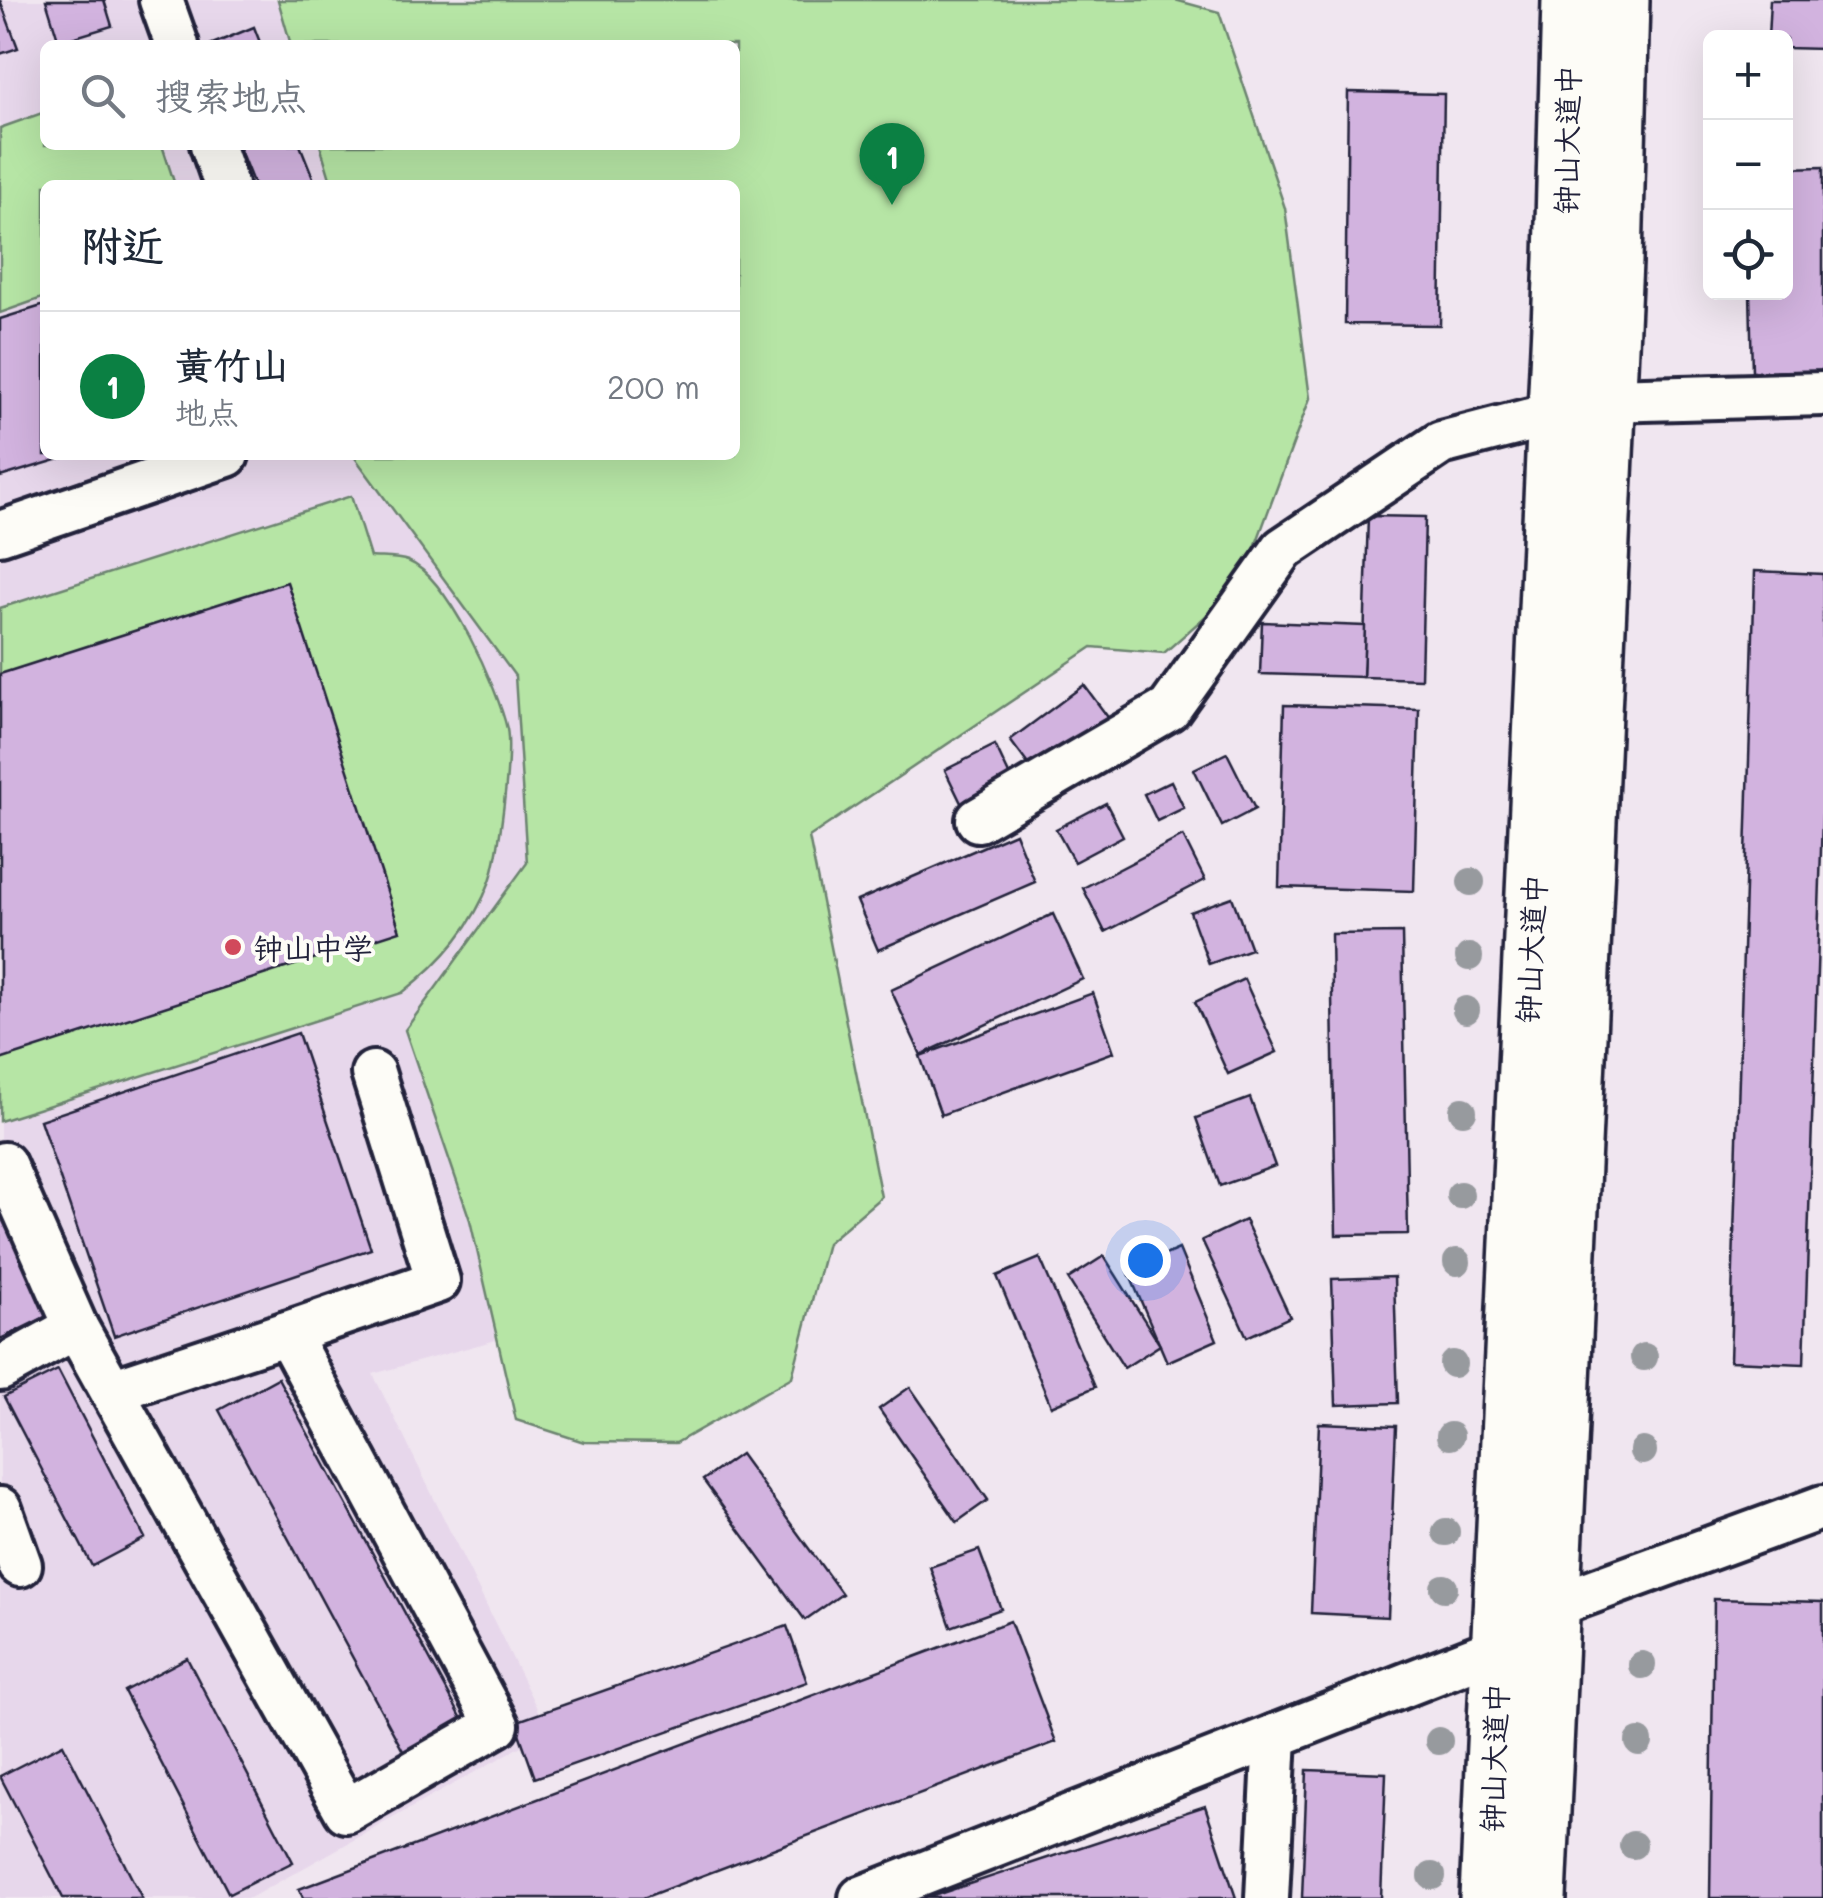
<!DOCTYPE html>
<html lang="zh">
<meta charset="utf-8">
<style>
body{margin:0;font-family:Mali,"LXGW WenKai TC",sans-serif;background:#f2f2f3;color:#1f2937}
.controls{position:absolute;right:30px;top:30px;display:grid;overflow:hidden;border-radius:15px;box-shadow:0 10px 40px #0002}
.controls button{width:90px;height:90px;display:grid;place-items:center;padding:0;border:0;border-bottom:2px solid #e0e1e3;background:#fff;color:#1f2937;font:50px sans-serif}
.you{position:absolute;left:1145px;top:1260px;width:35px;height:35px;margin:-25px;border:8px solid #fff;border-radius:50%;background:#1a73e8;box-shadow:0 0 0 15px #1a73e833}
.badge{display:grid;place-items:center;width:65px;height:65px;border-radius:50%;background:#0b8043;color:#fff;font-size:32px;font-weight:700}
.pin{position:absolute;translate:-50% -82px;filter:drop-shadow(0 2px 5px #0008)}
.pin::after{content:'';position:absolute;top:52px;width:35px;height:30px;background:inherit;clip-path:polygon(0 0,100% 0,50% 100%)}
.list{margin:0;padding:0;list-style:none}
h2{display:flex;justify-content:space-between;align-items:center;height:130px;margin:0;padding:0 40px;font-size:42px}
h2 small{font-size:32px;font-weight:400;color:#747a83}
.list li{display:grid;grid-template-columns:65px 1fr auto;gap:30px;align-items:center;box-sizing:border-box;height:150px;padding:0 40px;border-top:2px solid #e0e1e3}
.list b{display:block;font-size:38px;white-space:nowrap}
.list p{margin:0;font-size:32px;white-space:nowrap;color:#747a83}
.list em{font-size:32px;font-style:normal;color:#747a83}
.icon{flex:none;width:55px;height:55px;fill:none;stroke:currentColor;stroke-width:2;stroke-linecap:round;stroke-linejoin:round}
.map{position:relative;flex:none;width:1823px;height:1898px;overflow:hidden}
.search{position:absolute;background:#fff;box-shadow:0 10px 40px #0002;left:40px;top:40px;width:700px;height:110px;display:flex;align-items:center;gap:25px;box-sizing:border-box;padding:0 35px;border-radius:15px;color:#747a83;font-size:38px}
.panel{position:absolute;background:#fff;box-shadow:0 10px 40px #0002;left:40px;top:180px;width:700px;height:280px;border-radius:15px}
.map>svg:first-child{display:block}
</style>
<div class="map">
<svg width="1823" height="1898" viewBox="0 0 1823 1898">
<rect width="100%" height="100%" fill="#f0e6f0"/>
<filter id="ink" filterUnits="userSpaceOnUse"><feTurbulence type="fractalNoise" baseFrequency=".01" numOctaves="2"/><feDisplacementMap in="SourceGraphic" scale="20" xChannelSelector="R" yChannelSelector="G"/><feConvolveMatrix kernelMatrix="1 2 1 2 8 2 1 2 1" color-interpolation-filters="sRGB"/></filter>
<g filter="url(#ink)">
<polygon fill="#e7d7eb" points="0,0 278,0 291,45 45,45 45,145 320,145 332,185 45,185 45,455 353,455 515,675 527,863 405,1031 470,1220 496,1340 373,1374 548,1731 250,1898 0,1898"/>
<g fill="#b6e5a5" stroke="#6c8470" stroke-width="2.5">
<polygon points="278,0 1175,0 1219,12 1285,208 1310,398 1241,585 1164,653 1092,647 809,837 881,1197 827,1243 792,1377 676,1443 584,1442 516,1420 470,1220 405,1030 527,863 515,676 353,455 735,455 735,185 332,185 320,145 735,145 735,45 291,45"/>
<polygon points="45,112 45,145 162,145 175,185 45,185 45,297 0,313 0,128"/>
<path d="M351,496l19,61c12,1 28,0 38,4 40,16 90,128 99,168 5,26 -8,126 -17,152 -17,46 -49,82 -88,112l-402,128v-513z"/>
</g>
<g fill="#d2b3df" stroke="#22223b" stroke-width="2.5">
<polygon points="0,0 18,48 0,54"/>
<polygon points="46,0 104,0 112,26 59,42"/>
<polygon points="1770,0 1823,0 1823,49 1786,48 1786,38 1768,38"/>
<polygon points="254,27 261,45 210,45"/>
<polygon points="1348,92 1444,94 1440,325 1345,324"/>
<polygon points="238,145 300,145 316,185 254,185"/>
<polygon points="1823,167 1823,371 1752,372 1750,292 1786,292 1786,168"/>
<polygon points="45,305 45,455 73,455 0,477 0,319"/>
<polygon points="1368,516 1425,517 1421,679 1363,677"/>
<polygon points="1755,571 1823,574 1823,789 1804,1364 1730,1361"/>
<polygon points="287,582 400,931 0,1060 0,674"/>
<polygon points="1262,622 1365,626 1363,677 1260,674"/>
<polygon points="1084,685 1110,720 1036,775 1010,740"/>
<polygon points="1284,705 1419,709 1414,891 1279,887"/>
<polygon points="995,745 1013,783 963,807 945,770"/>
<polygon points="1227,753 1255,809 1222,826 1194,769"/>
<polygon points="1171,781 1184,808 1157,821 1144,794"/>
<polygon points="1106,803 1123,836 1074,862 1056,829"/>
<polygon points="1015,833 1035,882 878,950 857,901"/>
<polygon points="1183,836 1205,880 1105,932 1083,888"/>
<polygon points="1232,897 1251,949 1209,964 1190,912"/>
<polygon points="1053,914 1083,979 921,1055 891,990"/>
<polygon points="1402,933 1408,1234 1336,1235 1331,934"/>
<polygon points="1244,979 1277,1052 1228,1074 1195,1002"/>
<polygon points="1093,993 1114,1052 941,1115 920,1056"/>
<polygon points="298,1033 371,1249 114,1336 40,1120"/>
<polygon points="1250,1098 1275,1166 1220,1186 1196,1118"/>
<polygon points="0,1193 57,1311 0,1339"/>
<polygon points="1245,1220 1290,1317 1247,1337 1202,1240"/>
<polygon points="1179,1249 1217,1340 1167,1362 1128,1271"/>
<polygon points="1104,1256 1160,1345 1124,1368 1068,1279"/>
<polygon points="1040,1258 1095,1387 1051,1406 997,1276"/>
<polygon points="1394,1277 1398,1403 1336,1405 1332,1279"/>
<polygon points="58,1370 145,1538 92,1566 4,1397"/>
<polygon points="278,1378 468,1730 409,1762 219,1410"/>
<polygon points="910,1387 988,1500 957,1522 879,1409"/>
<polygon points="1319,1423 1396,1426 1388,1617 1311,1613"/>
<polygon points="740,1454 842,1594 805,1620 703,1480"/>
<polygon points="979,1550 1001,1609 951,1627 930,1567"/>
<polygon points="1714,1599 1823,1602 1823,1898 1710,1898"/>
<polygon points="1010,1621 1056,1742 643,1898 303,1898 299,1889"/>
<polygon points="787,1626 807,1682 535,1778 515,1722"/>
<polygon points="187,1658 293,1862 229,1894 124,1691"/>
<polygon points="63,1744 142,1898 63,1898 0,1776"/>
<polygon points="1307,1770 1386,1773 1381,1898 1302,1898"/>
<polygon points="1205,1806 1236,1898 927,1898"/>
</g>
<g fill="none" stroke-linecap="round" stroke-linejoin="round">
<g stroke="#22223b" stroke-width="50">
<g id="minor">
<polyline points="161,0 177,45"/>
<polyline points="212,145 226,185"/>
<polyline points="0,533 227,455"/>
<polyline points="978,820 1169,709 1283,549 1441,443 1608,400 1823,394"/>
<polyline points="4,1164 76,1327"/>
<polyline points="0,1369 76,1327 346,1811 497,1725 287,1333 438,1281 373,1073"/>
<polyline points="112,1391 287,1333"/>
<polyline points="0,1509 20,1565"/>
<polyline points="861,1898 1497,1649 1550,1607 1823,1507"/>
<polyline points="1267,1898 1275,1736"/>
</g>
</g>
<g stroke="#22223b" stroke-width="62">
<g id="highway">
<polyline points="1488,1898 1563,259 1570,0"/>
<polyline points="1538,1898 1614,261 1621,0"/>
</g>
</g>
<use href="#minor" stroke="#fdfcf7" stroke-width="42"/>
<use href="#highway" stroke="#fdfcf7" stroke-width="55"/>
</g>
<g fill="#979a9e">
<circle cx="1471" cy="882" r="14"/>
<circle cx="1469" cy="957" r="14"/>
<circle cx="1466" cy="1010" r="14"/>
<circle cx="1463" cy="1111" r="14"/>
<circle cx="1460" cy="1195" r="14"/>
<circle cx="1457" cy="1262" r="14"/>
<circle cx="1644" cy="1357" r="14"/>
<circle cx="1453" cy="1364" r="14"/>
<circle cx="1450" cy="1436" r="14"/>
<circle cx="1643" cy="1451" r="14"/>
<circle cx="1446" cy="1532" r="14"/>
<circle cx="1444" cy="1588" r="14"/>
<circle cx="1642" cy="1665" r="14"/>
<circle cx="1439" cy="1741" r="14"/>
<circle cx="1639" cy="1742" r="14"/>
<circle cx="1633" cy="1845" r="14"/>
<circle cx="1432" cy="1876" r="14"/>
</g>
</g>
<circle fill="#d1495b" stroke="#fdfcf7" stroke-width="4" cx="233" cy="947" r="10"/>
<g text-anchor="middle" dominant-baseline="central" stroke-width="8" stroke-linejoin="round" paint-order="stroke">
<g font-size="30" fill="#22223b" stroke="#fdfcf7">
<text transform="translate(1566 140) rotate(-89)">钟山大道中</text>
<text transform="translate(1530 949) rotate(-87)">钟山大道中</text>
<text transform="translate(1493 1758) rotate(-88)">钟山大道中</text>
</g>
<g font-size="30" fill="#22223b" stroke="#fdfcf7" text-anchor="start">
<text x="253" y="947">钟山中学</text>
</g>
</g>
</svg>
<div class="controls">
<button>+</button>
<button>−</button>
<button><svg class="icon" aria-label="locate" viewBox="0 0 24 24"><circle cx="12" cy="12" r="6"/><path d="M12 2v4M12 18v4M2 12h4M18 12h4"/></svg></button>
</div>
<div class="you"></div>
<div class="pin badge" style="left:892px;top:205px">1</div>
<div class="search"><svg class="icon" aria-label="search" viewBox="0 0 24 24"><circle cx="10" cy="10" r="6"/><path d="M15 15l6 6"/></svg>搜索地点</div>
<section class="panel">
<h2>附近<small></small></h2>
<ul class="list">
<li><span class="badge">1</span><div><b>黄竹山</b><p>地点</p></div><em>200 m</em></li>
</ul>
</section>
</div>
